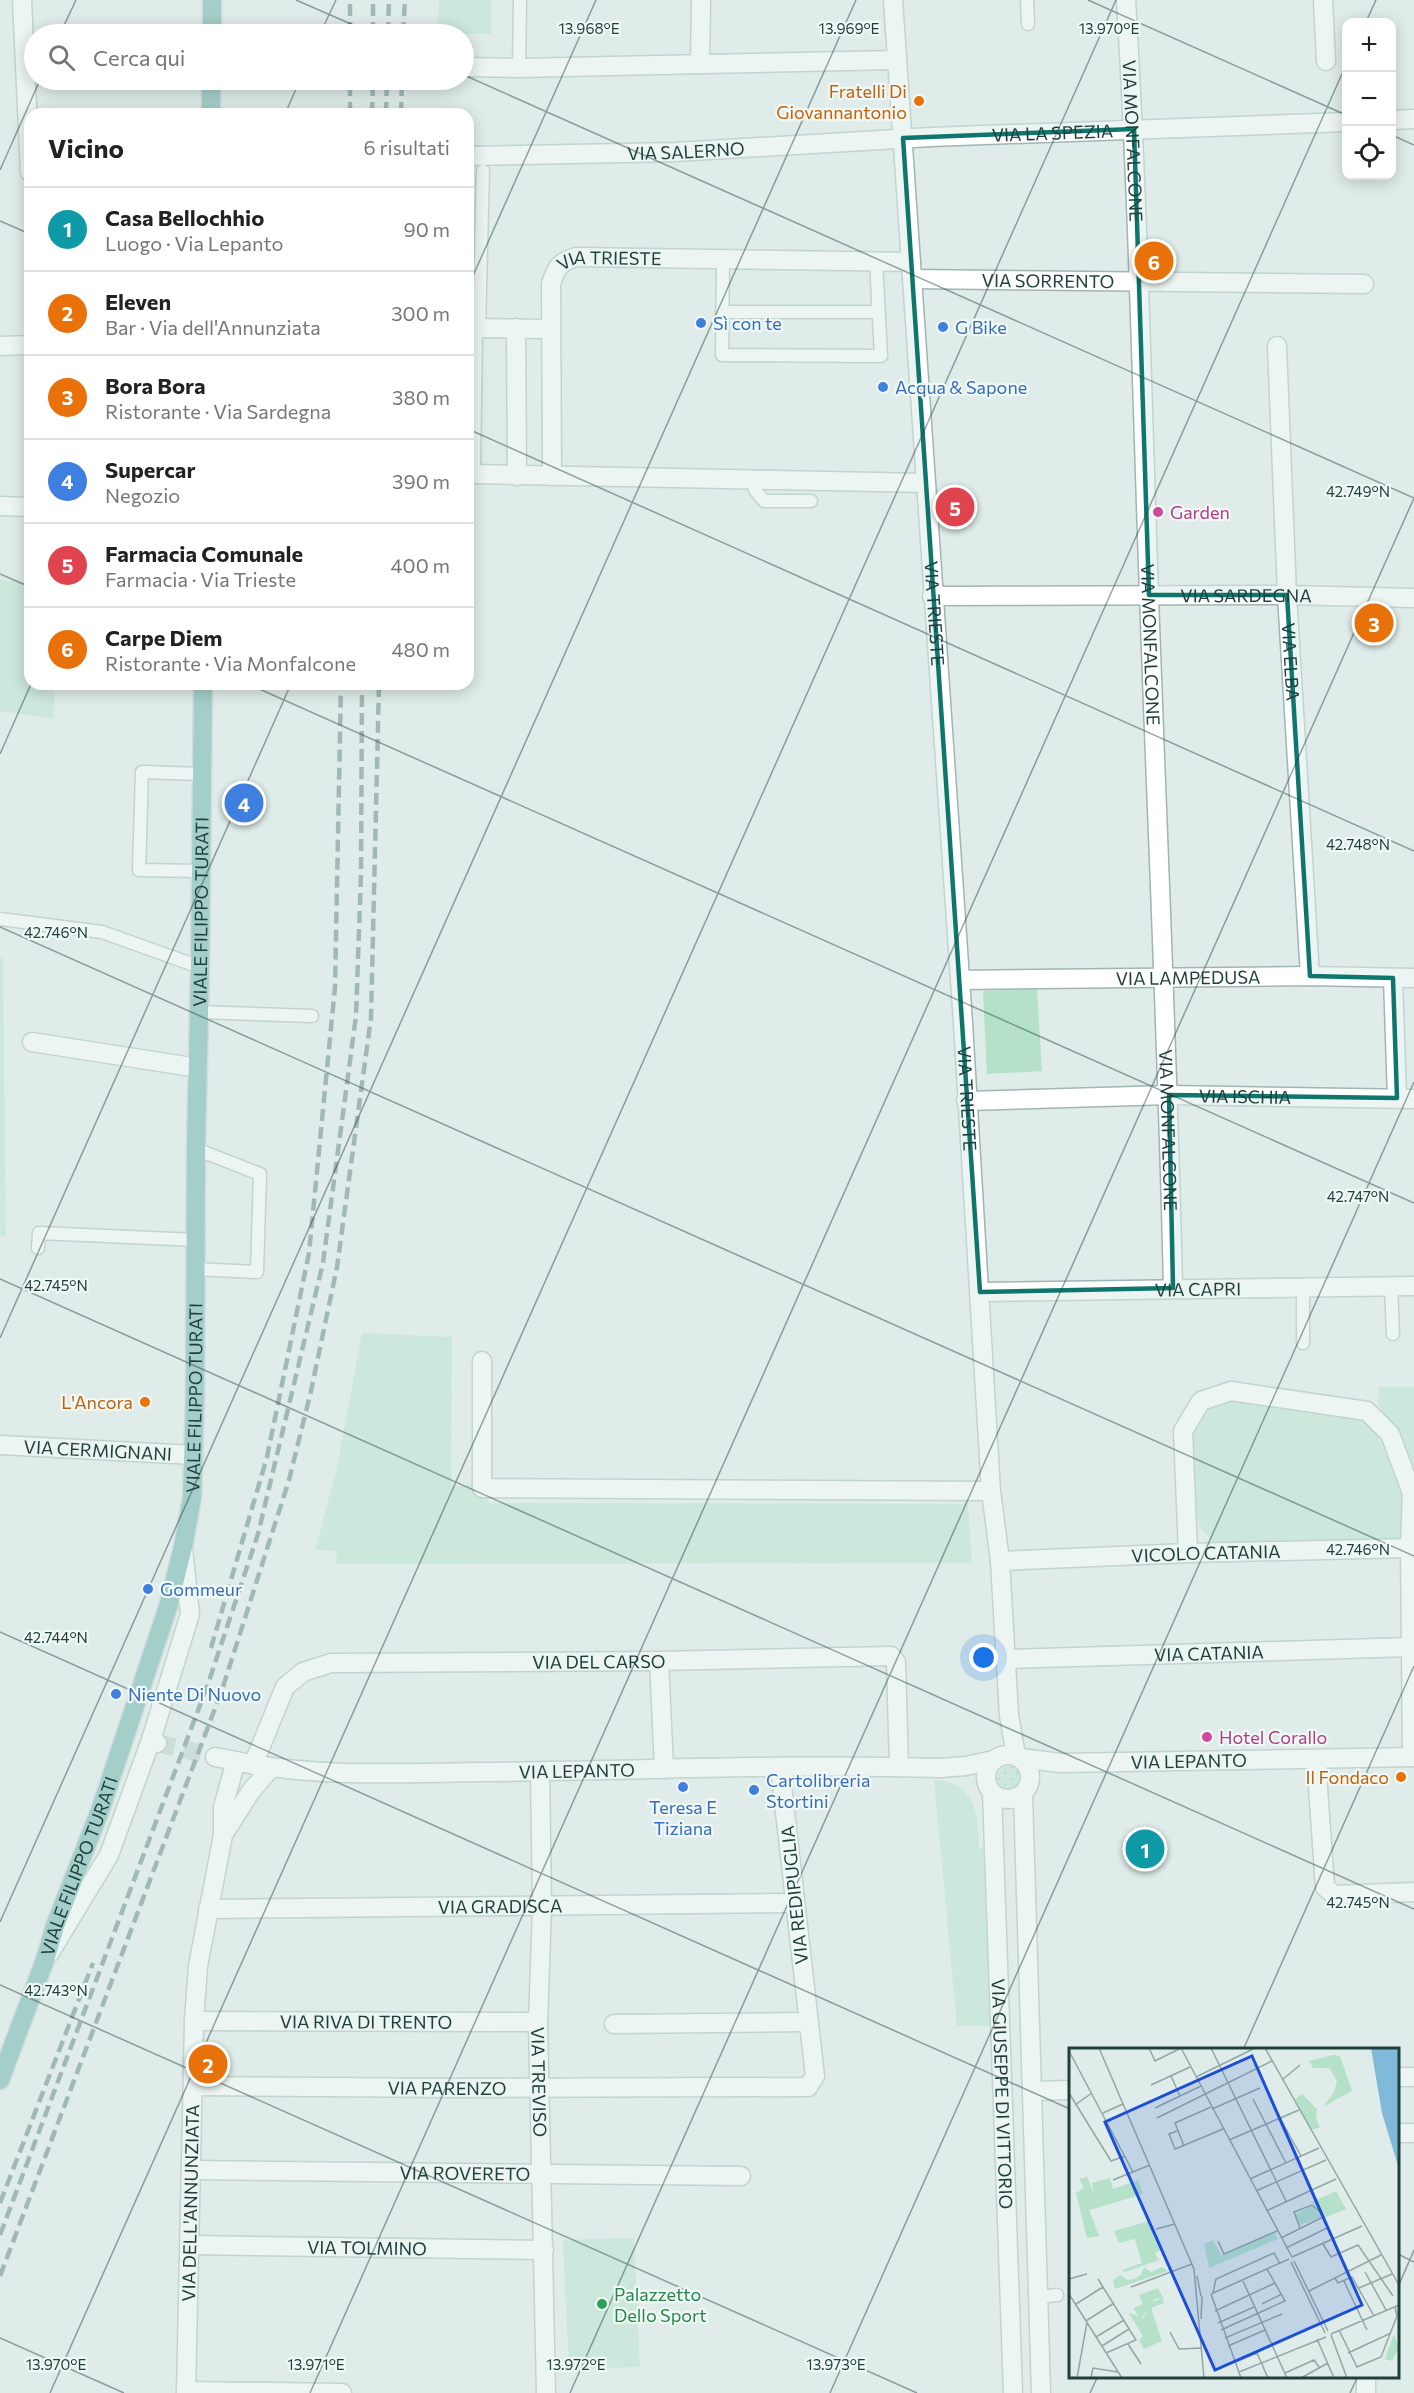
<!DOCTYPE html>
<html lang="it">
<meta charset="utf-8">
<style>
body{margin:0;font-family:Commissioner,sans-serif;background:#f2f2f2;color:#222}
.controls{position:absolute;right:18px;top:18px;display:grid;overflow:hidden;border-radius:12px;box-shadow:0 3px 15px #0003}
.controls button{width:54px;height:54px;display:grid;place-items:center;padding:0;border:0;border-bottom:2px solid #e0e0e0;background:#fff;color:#222;font:30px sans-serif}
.you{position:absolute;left:984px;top:1658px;width:21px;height:21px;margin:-15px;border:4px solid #fff;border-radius:50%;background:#1a73e8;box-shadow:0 0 0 9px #1a73e833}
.badge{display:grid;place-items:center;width:39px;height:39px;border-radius:50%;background:#7c3aed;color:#fff;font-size:20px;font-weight:700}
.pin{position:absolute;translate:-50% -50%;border:3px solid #fff;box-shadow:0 2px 6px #0006}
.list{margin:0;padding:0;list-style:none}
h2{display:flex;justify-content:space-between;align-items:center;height:78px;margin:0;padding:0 24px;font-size:26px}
h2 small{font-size:20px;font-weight:400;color:#767676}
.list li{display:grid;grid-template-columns:39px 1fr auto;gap:18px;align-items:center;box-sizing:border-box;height:84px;padding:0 24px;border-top:2px solid #e0e0e0}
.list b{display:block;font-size:22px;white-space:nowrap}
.list p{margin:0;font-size:20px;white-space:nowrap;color:#767676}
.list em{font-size:20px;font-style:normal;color:#767676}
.icon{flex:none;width:33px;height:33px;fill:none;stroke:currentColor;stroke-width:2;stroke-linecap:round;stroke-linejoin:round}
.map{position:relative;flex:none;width:1414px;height:2393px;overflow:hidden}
.search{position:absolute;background:#fff;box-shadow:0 3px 15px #0003;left:24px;top:24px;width:450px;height:66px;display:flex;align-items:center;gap:15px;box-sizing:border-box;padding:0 21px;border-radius:33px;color:#767676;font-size:22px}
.panel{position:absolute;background:#fff;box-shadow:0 3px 15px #0003;left:24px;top:108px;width:450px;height:582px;border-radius:18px}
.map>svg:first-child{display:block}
</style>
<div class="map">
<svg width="1414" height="2393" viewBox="0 0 1414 2393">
<defs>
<pattern id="garden-dots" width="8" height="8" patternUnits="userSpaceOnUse" patternTransform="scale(1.5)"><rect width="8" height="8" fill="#b5e1c9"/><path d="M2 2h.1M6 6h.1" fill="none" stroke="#9bc2ae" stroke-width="1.8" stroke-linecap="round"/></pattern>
</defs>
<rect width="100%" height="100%" fill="#dfece9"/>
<g fill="#b5e1c9">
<polygon points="439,0 491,0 491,34 437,34"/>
<polygon points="0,580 30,582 30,684 55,684 53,719 0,711"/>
<polygon points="0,958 3,959 6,1236 0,1235"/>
<polygon points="1037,988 1042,1071 987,1074 983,991"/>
<polygon points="362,1333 452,1337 451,1486 473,1485 490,1503 968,1504 972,1563 336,1564 337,1551 315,1550 337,1468"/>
<polygon points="1379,1387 1414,1387 1414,1470 1378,1403"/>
<polygon points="1226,1399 1365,1415 1399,1473 1407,1508 1403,1538 1217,1547 1199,1526 1193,1480 1190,1435 1209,1405"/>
<path d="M934,1780c41,1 45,35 45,68h8l5,178h-35z"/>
<polygon points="634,2238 640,2367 569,2369 563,2240"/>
</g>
<circle fill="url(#garden-dots)" cx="1009" cy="1779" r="13"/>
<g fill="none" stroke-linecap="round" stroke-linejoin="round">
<polyline stroke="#b8c9c6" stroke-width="18" stroke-dasharray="18 9" stroke-linecap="butt" points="157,1743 215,1757"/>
<g stroke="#a1b5b2" stroke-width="15">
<g id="service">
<polyline points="1027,0 1028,24"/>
<polyline points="519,68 520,0"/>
<polyline points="723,259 722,355 881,356 876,261"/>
<polyline points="722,312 878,312"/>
<polyline points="479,328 483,171"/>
<polyline points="755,479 755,490 764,501 811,501"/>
<polyline points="200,871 139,870 142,772 201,774"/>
<polyline points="0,919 102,932 200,967"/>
<polyline points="199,1012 312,1016"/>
<polyline points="38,1248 39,1233 196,1240"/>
<polyline points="195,1269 257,1272 260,1174 196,1149"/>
<polyline points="1391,1286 1393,1334"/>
<polyline points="1303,1287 1303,1343"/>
<polyline points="1039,2297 1057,2295"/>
</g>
</g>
<g stroke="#a1b5b2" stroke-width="21">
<g id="minor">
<polyline points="22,0 30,172"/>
<path id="s1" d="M1126,0c12,198 16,397 23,595 8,231 19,462 24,693"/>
<polyline points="1323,0 1326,61"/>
<polyline points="700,64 701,0"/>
<polyline points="464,67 519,68 896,60"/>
<polyline points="1392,120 1414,119"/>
<path id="s2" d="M468,156l207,-4 256,-15 415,-15"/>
<path id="s3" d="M913,279l451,5"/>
<polyline points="516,328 517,476"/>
<polyline points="550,329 473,328 471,467 475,474 926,483"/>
<polyline points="0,346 30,345"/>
<path id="s4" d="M1277,346l10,249 23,381"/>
<path id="s5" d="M552,476l-1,-192c5,-16 8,-22 25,-27l335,5"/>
<polyline points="0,506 30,507"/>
<path id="s6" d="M932,596l355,-1 127,3"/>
<polyline points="1393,978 1397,1098"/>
<path id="s7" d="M960,980l350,-4 104,2"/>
<polyline points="32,1042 198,1068"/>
<path id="s8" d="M966,1101l203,-6 245,4"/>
<path id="s9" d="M980,1292l434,-6"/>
<polyline points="482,1361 482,1488 991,1491"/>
<path id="s10" d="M0,1445l194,10"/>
<polyline points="1188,1553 1183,1431 1201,1401 1231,1391 1367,1411 1390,1434 1412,1493 1410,1548 1412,1757"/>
<path id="s11" d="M1000,1561l188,-8 222,-5"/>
<path id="s12" d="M1007,1659l404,-12"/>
<polyline points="659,1661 664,1769"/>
<polyline points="151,1740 190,1614 183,1548"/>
<polyline points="215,1757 236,1761"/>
<polyline points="1316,1759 1325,1887 1334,1895 1414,1892"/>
<path id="s13" d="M253,1765l32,-78 18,-15 28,-9 328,-2 232,-5 5,6 3,105"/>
<path id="s14" d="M540,1772l2,135 -4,115 8,371"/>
<path id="s15" d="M208,1909l586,-6"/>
<polyline points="49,1954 109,1855 151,1740 157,1743"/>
<path id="s16" d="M194,2021l344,1"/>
<polyline points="614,2024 808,2022"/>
<polyline points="1398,2077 1414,2077"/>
<path id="s17" d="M193,2086l262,2 353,-1 7,-11 -35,-308"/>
<polyline points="1033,2091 1070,2090"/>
<polyline points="1398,2133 1414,2133"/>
<path id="s18" d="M191,2170l550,6"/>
<path id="s19" d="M190,2245l354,5"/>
<polyline points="186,2391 342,2393"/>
<polyline points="1366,2393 1366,2376"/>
</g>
</g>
<g stroke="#a1b5b2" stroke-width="21">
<g id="tertiary">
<path id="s20" d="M893,0l70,1023 28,468 9,70 9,154 7,41"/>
<circle cx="1008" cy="1777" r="22"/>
<path id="s21" d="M1021,1758l39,5 354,-6"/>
<path id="s22" d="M992,1792l21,601"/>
<polyline points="1023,1794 1041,2393"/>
<polyline points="223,1835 251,1791 270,1769"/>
<path id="s23" d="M186,2393l8,-372 4,-55 25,-131v-28l13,-46c80,17 163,12 245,11 153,-1 306,-9 459,-4l26,-2 28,-6"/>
</g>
</g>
<g stroke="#c0c9c8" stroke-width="21">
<g id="primary">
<polyline points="212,34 212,0"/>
<polyline points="211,114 211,80"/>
<path id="s24" d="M0,2080l45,-120 10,-34 46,-118 67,-201 15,-60 9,-49 3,-102 1,-247 4,-182 3,-283"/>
</g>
</g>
<use href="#service" stroke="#fff" stroke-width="12"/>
<use href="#minor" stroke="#fff" stroke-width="18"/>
<use href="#tertiary" stroke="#fff" stroke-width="18"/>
<use href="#primary" stroke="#5ea8a3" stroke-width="18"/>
<g stroke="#587b78" stroke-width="4.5" stroke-dasharray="12 6" stroke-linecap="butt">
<polyline points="350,34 350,0"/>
<polyline points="373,34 373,0"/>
<polyline points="388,34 389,0"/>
<polyline points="403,34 405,0"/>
<polyline points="350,114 350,80"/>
<polyline points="372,114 373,80"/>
<polyline points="386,114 387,80"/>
<polyline points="401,114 402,80"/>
<polyline points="211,1648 267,1457 309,1253 335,987 341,684"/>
<polyline points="0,2203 93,1963"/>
<polyline points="0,2235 208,1684 258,1534 323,1263 356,1016 361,874 362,684"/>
<polyline points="0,2276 222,1690 289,1480 311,1391 337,1267 371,1018 379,684"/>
</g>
</g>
<path d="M0 0H1414V2393H0ZM1134,129l15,466h138l23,381 83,2 4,120 -228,-3 4,193 -193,4 -77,-1154z" fill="#dfece9" fill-opacity=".55" fill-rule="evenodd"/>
<path fill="none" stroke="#0f766e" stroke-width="4.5" stroke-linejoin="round" d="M1134,129l15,466h138l23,381 83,2 4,120 -228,-3 4,193 -193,4 -77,-1154z"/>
<path fill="none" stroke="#1e3f3c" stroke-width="1.5" stroke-opacity="0.45" d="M296,0l78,34M1088,0l258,115M1366,22l10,-22M60,34l16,-34M320,34l16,-34M464,75l950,423M285,114l15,-34M1392,135l22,10M0,170l40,-90M0,221l30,13M468,287l128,-287M468,429l946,422M0,574l30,13M248,684l1166,519M0,754l31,-70M0,927l1414,629M0,1279l1414,630M0,1338l291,-654M0,1632l1070,477M0,1922l856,-1922M0,1985l917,408M1243,2050l171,-384M1398,2254l16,8M1398,2287l16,-37M0,2338l124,55M50,2393l1066,-2393M310,2393l1036,-2328M570,2393l844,-1895M830,2393l584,-1311M1090,2393l8,-17M1350,2393l8,-17"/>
<g fill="#e8710a" stroke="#f0f9f6" stroke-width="2">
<circle cx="919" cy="101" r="6"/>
<circle cx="145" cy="1402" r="6"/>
<circle cx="1401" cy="1777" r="6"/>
</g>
<g fill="#3f7fe0" stroke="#f0f9f6" stroke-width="2">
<circle cx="701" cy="323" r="6"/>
<circle cx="943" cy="327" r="6"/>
<circle cx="883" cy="387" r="6"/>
<circle cx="148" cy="1589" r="6"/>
<circle cx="116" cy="1694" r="6"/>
<circle cx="683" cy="1787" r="6"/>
<circle cx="754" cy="1790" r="6"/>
</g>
<g fill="#d1479c" stroke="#f0f9f6" stroke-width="2">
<circle cx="1158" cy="512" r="6"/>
<circle cx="1207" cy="1737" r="6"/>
</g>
<circle fill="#2e9e5b" stroke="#f0f9f6" stroke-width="2" cx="602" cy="2304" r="6"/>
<g text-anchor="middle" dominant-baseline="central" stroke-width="4.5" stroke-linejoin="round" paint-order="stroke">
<g font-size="18" fill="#c56008" stroke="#f0f9f6" text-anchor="end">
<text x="907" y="91">Fratelli Di<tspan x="907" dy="21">Giovannantonio</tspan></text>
<text x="133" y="1402">L'Ancora</text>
<text x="1389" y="1777">Il Fondaco</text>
</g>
<g font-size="18" fill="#1e3f3c" stroke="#f0f9f6">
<text stroke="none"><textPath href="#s2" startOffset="585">VIA LA SPEZIA</textPath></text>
<text stroke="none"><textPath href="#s1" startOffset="141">VIA MONFALCONE</textPath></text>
<text stroke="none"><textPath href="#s2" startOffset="218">VIA SALERNO</textPath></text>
<text stroke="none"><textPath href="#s5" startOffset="264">VIA TRIESTE</textPath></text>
<text stroke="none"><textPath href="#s3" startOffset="135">VIA SORRENTO</textPath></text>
<text stroke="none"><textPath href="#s6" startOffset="314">VIA SARDEGNA</textPath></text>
<text stroke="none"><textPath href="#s20" startOffset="615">VIA TRIESTE</textPath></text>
<text stroke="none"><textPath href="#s1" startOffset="645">VIA MONFALCONE</textPath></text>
<text stroke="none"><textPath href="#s4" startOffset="316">VIA ELBA</textPath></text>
<text stroke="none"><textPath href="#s24" startOffset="1200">VIALE FILIPPO TURATI</textPath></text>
<text stroke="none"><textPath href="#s7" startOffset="228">VIA LAMPEDUSA</textPath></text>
<text stroke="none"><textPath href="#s8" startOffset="279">VIA ISCHIA</textPath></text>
<text stroke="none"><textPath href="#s20" startOffset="1101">VIA TRIESTE</textPath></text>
<text stroke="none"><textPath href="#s1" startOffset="1131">VIA MONFALCONE</textPath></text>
<text stroke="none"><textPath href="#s9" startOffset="218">VIA CAPRI</textPath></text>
<text stroke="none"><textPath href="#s24" startOffset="714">VIALE FILIPPO TURATI</textPath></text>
<text stroke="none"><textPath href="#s10" startOffset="98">VIA CERMIGNANI</textPath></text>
<text stroke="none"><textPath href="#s11" startOffset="206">VICOLO CATANIA</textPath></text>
<text stroke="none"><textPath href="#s12" startOffset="202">VIA CATANIA</textPath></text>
<text stroke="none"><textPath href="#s13" startOffset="405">VIA DEL CARSO</textPath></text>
<text stroke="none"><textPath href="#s21" startOffset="168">VIA LEPANTO</textPath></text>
<text stroke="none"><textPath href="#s23" startOffset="978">VIA LEPANTO</textPath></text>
<text stroke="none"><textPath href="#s24" startOffset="228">VIALE FILIPPO TURATI</textPath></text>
<text transform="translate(794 1895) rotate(-96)">VIA REDIPUGLIA</text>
<text stroke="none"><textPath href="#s15" startOffset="292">VIA GRADISCA</textPath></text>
<text stroke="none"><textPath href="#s16" startOffset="172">VIA RIVA DI TRENTO</textPath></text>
<text stroke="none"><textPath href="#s14" startOffset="310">VIA TREVISO</textPath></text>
<text stroke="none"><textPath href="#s17" startOffset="254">VIA PARENZO</textPath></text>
<text stroke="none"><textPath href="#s22" startOffset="302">VIA GIUSEPPE DI VITTORIO</textPath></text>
<text stroke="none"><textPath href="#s18" startOffset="274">VIA ROVERETO</textPath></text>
<text stroke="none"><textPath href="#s23" startOffset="190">VIA DELL'ANNUNZIATA</textPath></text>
<text stroke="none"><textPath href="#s19" startOffset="177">VIA TOLMINO</textPath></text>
</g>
<g font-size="18" fill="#366cbe" stroke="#f0f9f6" text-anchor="start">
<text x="713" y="323">Sì con te</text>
<text x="955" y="327">G Bike</text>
<text x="895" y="387">Acqua &amp; Sapone</text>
<text x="160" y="1589">Gommeur</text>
<text x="128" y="1694">Niente Di Nuovo</text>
<text x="766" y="1780">Cartolibreria<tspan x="766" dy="21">Stortini</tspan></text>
<text x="683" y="1807" text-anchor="middle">Teresa E<tspan x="683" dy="21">Tiziana</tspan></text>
</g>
<g font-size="18" fill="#b23c85" stroke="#f0f9f6" text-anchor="start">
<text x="1170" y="512">Garden</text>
<text x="1219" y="1737">Hotel Corallo</text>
</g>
<g font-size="18" fill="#27864d" stroke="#f0f9f6" text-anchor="start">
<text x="614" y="2294">Palazzetto<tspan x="614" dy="21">Dello Sport</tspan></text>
</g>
</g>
<g transform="translate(1069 2048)">
<rect width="330" height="330" fill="#dfece9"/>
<path d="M264,7l7,1 12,35 -29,16 11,-15 3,-11 -8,-13h-16l-4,-7zM233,46l15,15 -1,10 4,8 -4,2h-5l-16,-30zM41,130l3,11 25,-9 5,14 -46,14 -5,-25zM267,143l10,18 -22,9 -12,-16zM243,158l10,11 -22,8 -5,-11zM80,173l13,29 -7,3 4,7 -34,12 -3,-2 20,-7 -7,-24 -16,4 -5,-12zM206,185l3,6 -69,29 -5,-24 9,-4 8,15zM89,240l5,10 -9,1 -13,20 -8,-11 10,-4 -4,-9zM325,286l5,14 -7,13 -7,-2z" fill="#b5e1c9"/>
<path d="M18,129l10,23v8l-8,2 10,26 -12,2 -11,-45 8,-5 -5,-9zM75,219l7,5 11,-5 6,4 -53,18 -2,-9 8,-5 6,5 7,-1 7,-4zM94,250l1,5 -13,5 11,33 -18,8 -5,-9 4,-4 -14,-23 15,5 5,-15z" fill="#b5e1c9"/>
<path d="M302,0h28v121l-17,-56z" fill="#80b9d9"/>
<path fill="none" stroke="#92a7a4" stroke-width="1.5" d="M30,0l95,221 10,109M80,0l6,13 26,-13M112,0l111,209M142,0l75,153M196,0l134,237M0,3l64,121M102,28l9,20M127,29l59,-29M213,32l18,-15M82,37l39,-18M0,45l42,68 14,-5M184,51l33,64M6,57l17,-12M86,60l46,-22M143,61l48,-21M34,65l20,-9M88,70l115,-57M211,70l21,38M108,83l-8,3 6,15 5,-2M160,92l70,-30M115,98l-9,-23 36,-16M111,99l43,-18M181,131l69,-31M44,132l37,-15M187,143l70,-31M197,163l70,-32M231,180l-6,-16 18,-7 8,7 13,27M87,181l19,-5M212,190l42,-21M149,193l6,13 53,-23M254,196l8,13 27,-12 35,51M217,200l41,-20M223,209l70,-31M225,213l34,70M222,214l34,71M296,224l21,38M128,228l4,20M266,230l3,5 14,-6 22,39M0,231l18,-5M29,231l38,61 -30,13M174,233l44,97M275,233l23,49M62,239l61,-23M290,240l33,-14M240,243l72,-36M144,245l3,-14 58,-26 6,11M0,246l53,84M142,246l30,84M142,246l78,-35M7,256l27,-17M193,256l20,-10M146,263l60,-28M132,271l1,-23M17,273l28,-18M149,275l36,-16M152,282l64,-29 -18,-32M270,282l18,37 24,-10 16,-41 -2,-9M101,284l9,17 23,-1M262,286l68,-29M262,287l16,43M27,289l28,-17M156,290l57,-24M248,291l17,39M59,296l13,20M33,298l27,-17M159,298l37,-16M279,305l43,-20M166,314l22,-9 11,25M170,324l87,-35M216,325l29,-13 5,7M8,330l10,-56M22,330l2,-10 25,4M232,330l27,-15"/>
<path fill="#1d4ed8" fill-opacity="0.15" stroke="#1d4ed8" stroke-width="3" d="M183,8l110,249 -147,65 -110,-248z"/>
<rect width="330" height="330" fill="none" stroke="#1e3f3c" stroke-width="3"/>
</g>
<g font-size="15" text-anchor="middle" fill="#1e3f3c" stroke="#f0f9f6" stroke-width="4.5" stroke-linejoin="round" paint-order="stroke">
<text x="589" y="34">13.968°E</text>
<text x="849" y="34">13.969°E</text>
<text x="1109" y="34">13.970°E</text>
<text x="1358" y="497">42.749°N</text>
<text x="1358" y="850">42.748°N</text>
<text x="56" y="938">42.746°N</text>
<text x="1358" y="1202">42.747°N</text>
<text x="56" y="1291">42.745°N</text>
<text x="1358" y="1555">42.746°N</text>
<text x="56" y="1643">42.744°N</text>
<text x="1358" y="1908">42.745°N</text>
<text x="56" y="1996">42.743°N</text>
<text x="56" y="2370">13.970°E</text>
<text x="316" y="2370">13.971°E</text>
<text x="576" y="2370">13.972°E</text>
<text x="836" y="2370">13.973°E</text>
</g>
</svg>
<div class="controls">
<button>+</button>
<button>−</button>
<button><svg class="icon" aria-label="locate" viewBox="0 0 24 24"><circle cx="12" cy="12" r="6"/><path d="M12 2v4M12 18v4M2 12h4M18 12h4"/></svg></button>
</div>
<div class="you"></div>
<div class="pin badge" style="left:1145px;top:1849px;background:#0f9aa8">1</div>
<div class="pin badge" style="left:208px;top:2064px;background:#e8710a">2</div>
<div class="pin badge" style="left:1374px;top:623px;background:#e8710a">3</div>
<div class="pin badge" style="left:244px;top:803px;background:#3f7fe0">4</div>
<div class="pin badge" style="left:955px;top:507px;background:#e0444e">5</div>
<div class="pin badge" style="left:1154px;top:261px;background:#e8710a">6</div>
<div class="search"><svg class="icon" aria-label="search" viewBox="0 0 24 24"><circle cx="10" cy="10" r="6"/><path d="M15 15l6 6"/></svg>Cerca qui</div>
<section class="panel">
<h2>Vicino<small>6 risultati</small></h2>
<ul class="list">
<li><span class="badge" style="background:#0f9aa8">1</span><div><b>Casa Bellochhio</b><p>Luogo · Via Lepanto</p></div><em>90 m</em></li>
<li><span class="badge" style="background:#e8710a">2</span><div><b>Eleven</b><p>Bar · Via dell'Annunziata</p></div><em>300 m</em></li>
<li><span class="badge" style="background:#e8710a">3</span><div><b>Bora Bora</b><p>Ristorante · Via Sardegna</p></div><em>380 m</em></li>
<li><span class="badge" style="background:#3f7fe0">4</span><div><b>Supercar</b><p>Negozio</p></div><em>390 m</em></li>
<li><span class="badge" style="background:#e0444e">5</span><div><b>Farmacia Comunale</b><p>Farmacia · Via Trieste</p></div><em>400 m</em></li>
<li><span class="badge" style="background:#e8710a">6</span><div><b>Carpe Diem</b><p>Ristorante · Via Monfalcone</p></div><em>480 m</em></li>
</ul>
</section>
</div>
